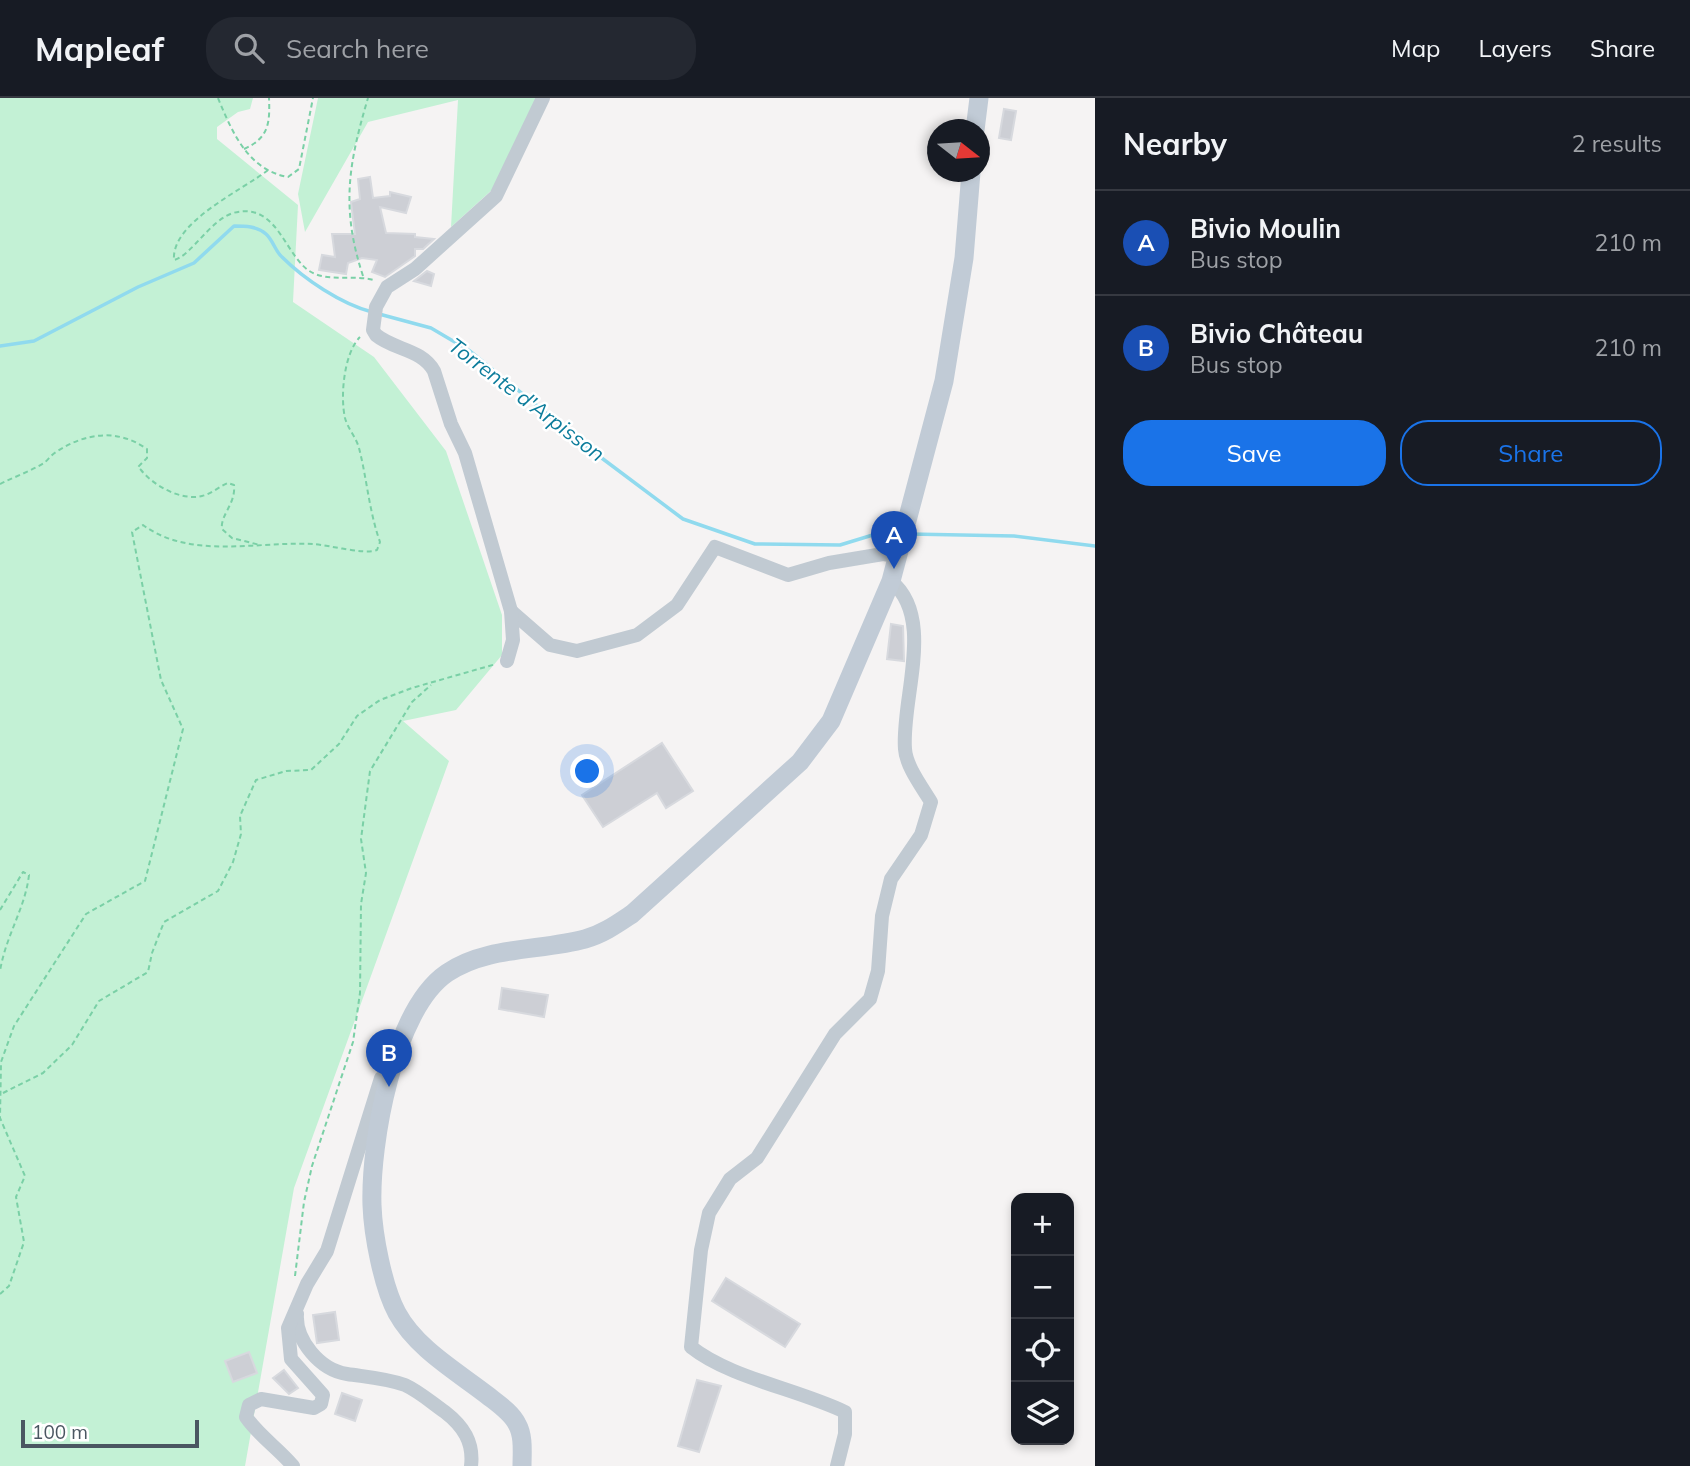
<!DOCTYPE html>
<meta charset="utf-8">
<style>
body{margin:0;font-family:Mulish,sans-serif;background:#242831;color:#f1f3f6}
.controls{position:absolute;right:21px;bottom:21px;display:grid;overflow:hidden;border-radius:14px;box-shadow:0 4px 10px #0003}
.controls button{width:63px;height:63px;display:grid;place-items:center;padding:0;border:0;border-bottom:2px solid #363941;background:#171b24;color:#f1f3f6;font:35px sans-serif}
.compass{position:absolute;left:927px;top:21px;width:63px;height:63px;border-radius:50%;background:#171b24;box-shadow:0 4px 10px #0003;rotate:107deg}
.scale{position:absolute;left:21px;bottom:18px;width:178px;box-sizing:border-box;padding-left:7px;border:4px solid #4a5661;border-top:0;font-size:19px;line-height:24px;white-space:nowrap;color:#4a5661;-webkit-text-stroke:5px #fff;paint-order:stroke}
.you{position:absolute;left:588px;top:674px;width:24px;height:24px;margin:-18px;border:5px solid #fff;border-radius:50%;background:#1a73e8;box-shadow:0 0 0 10px #1a73e833}
.badge{display:grid;place-items:center;width:46px;height:46px;border-radius:50%;background:#1a73e8;color:#fff;font-size:23px;font-weight:700}
.pin{position:absolute;translate:-50% -58px;filter:drop-shadow(0 2px 4px #0008)}
.pin::after{content:'';position:absolute;top:37px;width:24px;height:21px;background:inherit;clip-path:polygon(0 0,100% 0,50% 100%)}
.list{margin:0;padding:0;list-style:none}
h2{display:flex;justify-content:space-between;align-items:center;height:91px;margin:0;padding:0 28px;font-size:30px}
h2 small{font-size:23px;font-weight:400;color:#9ea1a6}
.list li{display:grid;grid-template-columns:46px 1fr auto;gap:21px;align-items:center;box-sizing:border-box;height:105px;padding:0 28px;border-top:2px solid #363941}
.list b{display:block;font-size:26px;white-space:nowrap}
.list p{margin:0;font-size:23px;white-space:nowrap;color:#9ea1a6}
.list em{font-size:23px;font-style:normal;color:#9ea1a6}
.actions{display:flex;gap:14px;padding:21px 28px}
.actions a{flex:1;padding:16px 0;border:2px solid #1a73e8;border-radius:28px;text-align:center;font-size:24px;color:#1a73e8}
.actions .main{background:#1a73e8;color:#fff}
.icon{flex:none;width:38px;height:38px;fill:none;stroke:currentColor;stroke-width:2;stroke-linecap:round;stroke-linejoin:round}
.map{position:relative;flex:none;width:1095px;height:1368px;overflow:hidden}
header{display:flex;align-items:center;gap:42px;box-sizing:border-box;height:98px;padding:0 35px;background:#171b24;border-bottom:2px solid #363941}
header strong{font-size:33px}
nav{display:flex;gap:38px;margin-inline-start:auto;font-size:24px}
.search{width:490px;height:63px;background:#242831;display:flex;align-items:center;gap:18px;box-sizing:border-box;padding:0 24px;border-radius:28px;color:#9ea1a6;font-size:26px}
main{display:flex}
aside{flex:1;background:#171b24}
.map>svg:first-child{display:block}
</style>
<header>
<strong>Mapleaf</strong>
<div class="search"><svg class="icon" aria-label="search" viewBox="0 0 24 24"><circle cx="10" cy="10" r="6"/><path d="M15 15l6 6"/></svg>Search here</div>
<nav><a>Map</a><a>Layers</a><a>Share</a></nav>
</header>
<main>
<div class="map">
<svg width="1095" height="1368" viewBox="0 0 1095 1368">
<rect width="100%" height="100%" fill="#f5f3f3"/>
<g fill="#c3f1d5">
<polygon points="0,0 253,0 250,11 238,14 217,29 217,41 298,107 293,204 374,259 446,353 502,517 502,557 456,612 403,623 449,663 294,1090 245,1368 0,1368"/>
<polygon points="318,0 538,0 493,91 451,129 458,2 368,24 305,134 298,96"/>
</g>
<g fill="none" stroke-linecap="round" stroke-linejoin="round">
<g stroke="#90daee" stroke-width="3.5">
<polyline points="379,216 431,230 470,253 595,355 683,421 755,446 840,447 876,436 898,436"/>
<path d="M0,248l34,-5 104,-54 56,-24 40,-37c11,0 23,0 32,8 7,6 9,17 16,23 22,22 59,47 90,55"/>
<polyline points="909,436 1014,438 1095,448"/>
</g>
</g>
<g fill="#cdcfd5" stroke="#d7d9de" stroke-width="2">
<polygon points="1004,11 1016,13 1011,42 999,40"/>
<polygon points="370,79 373,100 390,98 390,94 411,99 406,115 380,109 386,135 415,136 415,139 434,141 423,151 415,151 415,158 385,179 372,174 377,162 362,160 348,165 346,176 319,172 322,157 335,159 332,136 355,136 351,104 360,101 358,81"/>
<polygon points="427,173 434,176 431,188 414,183"/>
<polygon points="891,526 903,528 904,563 887,561"/>
<polygon points="662,645 693,693 666,710 657,695 603,729 582,697"/>
<polygon points="502,890 548,897 544,919 499,911"/>
<polygon points="726,1180 800,1226 785,1249 712,1203"/>
<polygon points="335,1214 339,1242 317,1245 313,1217"/>
<polygon points="249,1254 257,1275 233,1284 225,1263"/>
<polygon points="284,1272 298,1290 289,1296 273,1280"/>
<polygon points="697,1282 721,1288 699,1354 678,1348"/>
<polygon points="342,1295 362,1302 355,1323 335,1316"/>
</g>
<g fill="none" stroke-linecap="round" stroke-linejoin="round">
<g stroke="#7ad0a6" stroke-width="2" stroke-dasharray="5 3.5" stroke-linecap="butt">
<path d="M218,0c14,34 30,72 70,79l11,-8 14,-71"/>
<path d="M244,51c25,-11 26,-26 25,-51"/>
<path d="M268,72c-25,20 -97,52 -94,90 17,-4 36,-40 59,-47 47,-13 52,49 82,61 18,7 40,1 59,6"/>
<path d="M363,178c-22,-67 -15,-111 5,-178"/>
<path d="M0,386c14,-7 31,-13 44,-21 4,-3 7,-8 12,-11 29,-19 61,-24 91,-3v9l-9,9 3,3c13,16 40,31 61,26 9,-2 18,-10 26,-13l6,2c2,19 -14,30 -12,44l10,9 28,7"/>
<path d="M0,812l23,-38 6,3c-4,34 -23,60 -29,96"/>
<polyline points="3,995 43,975 72,947 99,903 148,874 152,855 164,824 218,793 233,764 241,736 240,718 256,682 286,673 311,672 339,646 357,618 380,602 412,590 496,566"/>
<polyline points="295,1178 304,1104 312,1068 353,944 360,895 361,806 366,775 361,741 370,673 412,604 431,587"/>
<path d="M0,1196l9,-8 15,-44 -8,-45 9,-21 -25,-58 1,-56 13,-36 72,-112 59,-33 38,-152 -22,-49 -29,-148 11,-7c48,35 114,16 170,19 17,1 50,11 64,6l3,-8c-11,-31 -13,-63 -21,-94 -3,-11 -11,-19 -14,-30 -5,-22 -1,-65 15,-81"/>
</g>
<g stroke="#c1cad2" stroke-width="14">
<polyline points="511,513 550,547 577,553 637,537 677,507 715,449 788,477 829,465 883,456 897,458"/>
<path d="M507,563l6,-21 -2,-29 -46,-158 -14,-29 -17,-53c-12,-22 -40,-21 -58,-36l-3,-5 3,-23 11,-20 28,-18 81,-73 47,-98"/>
<path d="M297,1216c-2,26 23,56 50,60 20,3 38,4 58,11 15,7 27,18 40,27 18,14 29,30 26,54"/>
<path d="M293,1368c-15,-18 -34,-30 -47,-49l3,-12 12,-6 53,9 7,-4 2,-9 -32,-36 -3,-31 19,-44 20,-33 54,-173"/>
<path d="M837,1368l8,-32v-22c-48,-23 -115,-34 -154,-65l10,-97 8,-37 21,-34 27,-21 78,-124 35,-35 8,-28 4,-55 9,-37 30,-44 10,-33c-9,-15 -25,-36 -26,-53 -4,-50 31,-131 -14,-168"/>
</g>
<g stroke="#c1cbd6" stroke-width="19">
<polyline points="975,32 979,0"/>
<path d="M522,1368c0,-13 2,-30 -5,-42 -6,-12 -20,-21 -30,-29 -31,-24 -71,-47 -90,-82 -14,-26 -24,-78 -25,-108 -2,-61 21,-195 75,-232 39,-27 94,-22 138,-34 18,-5 32,-15 47,-25l168,-152 31,-41 60,-140 53,-200 20,-123 7,-86"/>
</g>
</g>
<g text-anchor="middle" dominant-baseline="central" stroke-width="5" stroke-linejoin="round" paint-order="stroke">
<g font-size="21" font-style="italic" fill="#0c7c9b" stroke="#fff">
<text transform="translate(527 301) rotate(37)">Torrente d'Arpisson</text>
</g>
</g>
</svg>
<div class="controls">
<button>+</button>
<button>−</button>
<button><svg class="icon" aria-label="locate" viewBox="0 0 24 24"><circle cx="12" cy="12" r="6"/><path d="M12 2v4M12 18v4M2 12h4M18 12h4"/></svg></button>
<button><svg class="icon" aria-label="layers" viewBox="0 0 24 24"><path d="M12 4l9 5-9 5-9-5zM3 14l9 5 9-5"/></svg></button>
</div>
<svg class="compass" viewBox="-18 -18 36 36"><path d="M0-13l5 13h-10z" fill="#e53935"/><path d="M0 13l5-13h-10z" fill="#9ea1a6"/></svg>
<div class="scale">100 m</div>
<div class="you"></div>
<div class="pin badge" style="left:894px;top:471px;background:#1a4fb4">A</div>
<div class="pin badge" style="left:389px;top:989px;background:#1a4fb4">B</div>
</div>
<aside>
<h2>Nearby<small>2 results</small></h2>
<ul class="list">
<li><span class="badge" style="background:#1a4fb4">A</span><div><b>Bivio Moulin</b><p>Bus stop</p></div><em>210 m</em></li>
<li><span class="badge" style="background:#1a4fb4">B</span><div><b>Bivio Château</b><p>Bus stop</p></div><em>210 m</em></li>
</ul>
<div class="actions"><a class="main">Save</a><a>Share</a></div>
</aside>
</main>
